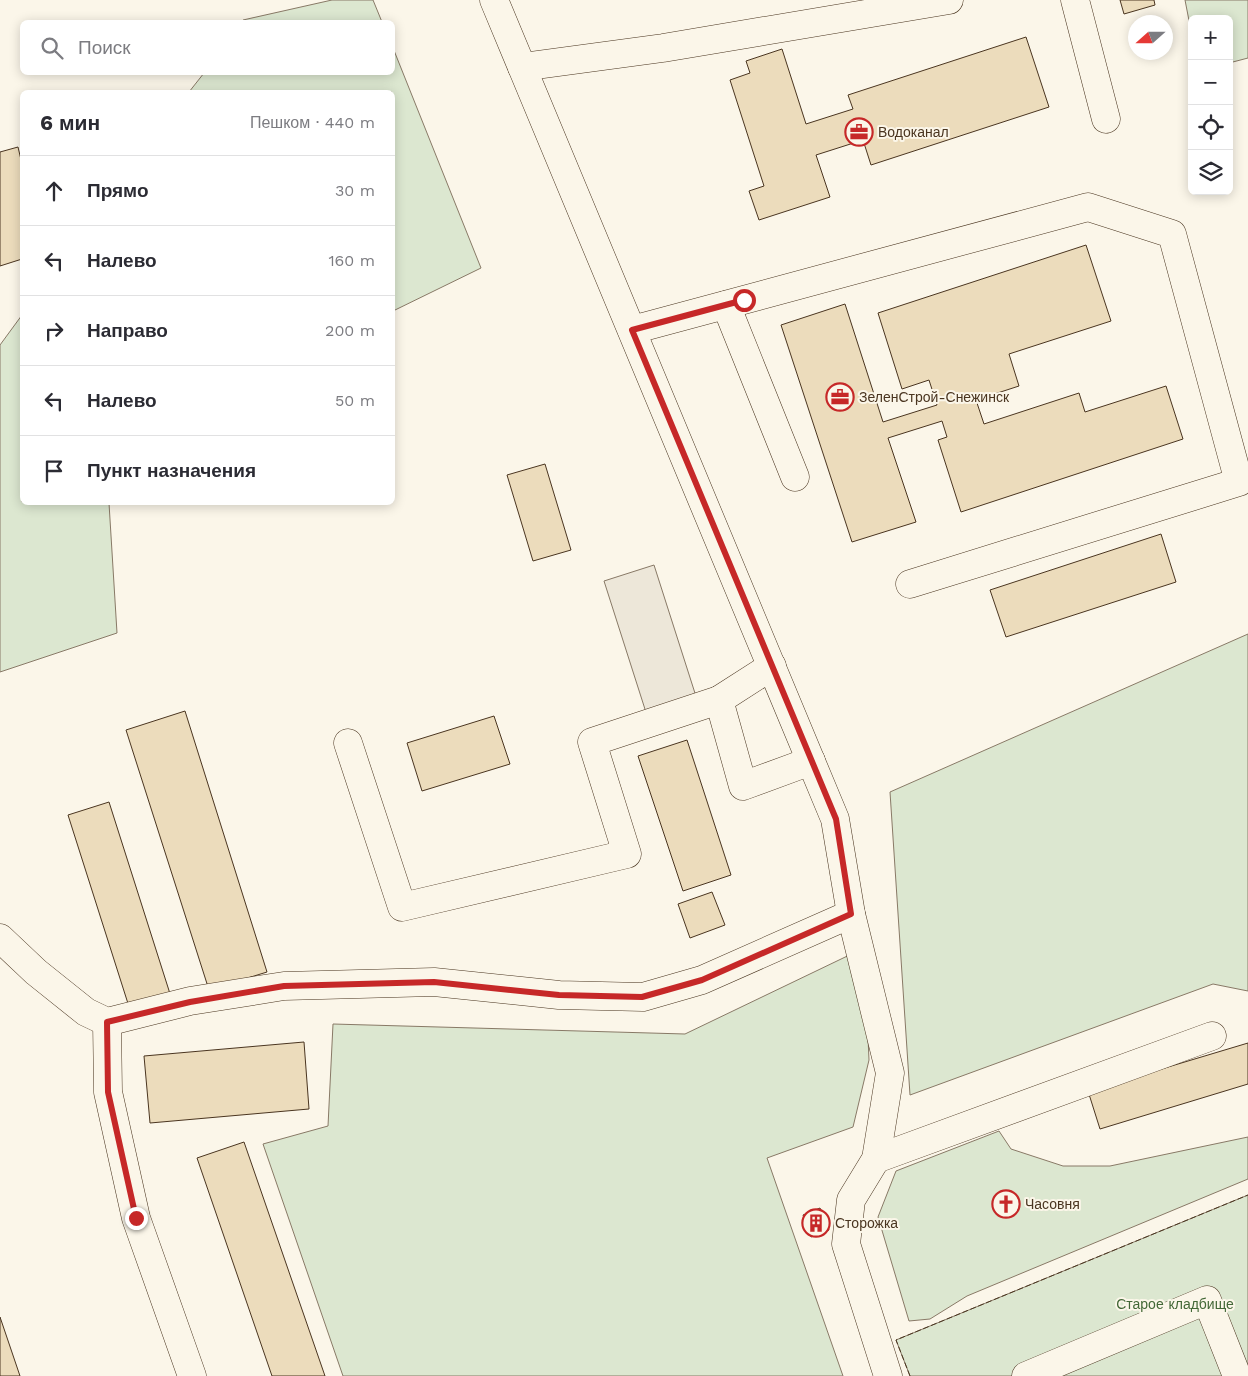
<!DOCTYPE html>
<html lang="ru">
<meta charset="utf-8">
<style>
body{margin:0;font-family:"Work Sans",sans-serif;background:#f7f7f7;color:#2b2b33}
.controls{position:absolute;right:15px;top:15px;display:grid;overflow:hidden;border-radius:8px;box-shadow:0 2px 12px #0003}
.controls button{width:45px;height:45px;display:grid;place-items:center;padding:0;border:0;border-bottom:1px solid #e1e1e2;background:#fff;color:#2b2b33;font:25px sans-serif}
.compass{position:absolute;left:1128px;top:15px;width:45px;height:45px;border-radius:50%;background:#fff;box-shadow:0 2px 12px #0003;rotate:249deg}
.stop{position:absolute;width:15px;height:15px;margin:-11px;border:4px solid #c62828;border-radius:50%;background:#fff}
.stop.end{background:#c62828;border-color:#fff;box-shadow:0 1px 5px #0008}
.list{margin:0;padding:0;list-style:none}
h2{display:flex;justify-content:space-between;align-items:center;height:65px;margin:0;padding:0 20px;font-size:21px}
h2 small{font-size:16px;font-weight:400;color:#7c7c81}
.list li{display:grid;grid-template-columns:32px 1fr auto;gap:15px;align-items:center;box-sizing:border-box;height:70px;padding:0 20px;border-top:1px solid #e1e1e2}
.list b{display:block;font-size:19px;white-space:nowrap}
.list em{font-size:16px;font-style:normal;color:#7c7c81}
.icon{flex:none;width:28px;height:28px;fill:none;stroke:currentColor;stroke-width:2;stroke-linecap:round;stroke-linejoin:round}
.map{position:relative;flex:none;width:1248px;height:1376px;overflow:hidden}
.search{position:absolute;background:#fff;box-shadow:0 2px 12px #0003;left:20px;top:20px;width:375px;height:55px;display:flex;align-items:center;gap:12px;box-sizing:border-box;padding:0 18px;border-radius:8px;color:#7c7c81;font-size:19px}
.panel{position:absolute;background:#fff;box-shadow:0 2px 12px #0003;left:20px;top:90px;width:375px;height:415px;border-radius:8px}
.map>svg:first-child{display:block}
</style>
<div class="map">
<svg width="1248" height="1376" viewBox="0 0 1248 1376">
<rect width="100%" height="100%" fill="#fbf6e9"/>
<g fill="#dce7d0" stroke="#887966">
<polygon points="332,0 373,0 382,22 241,22 243,20"/>
<polygon points="1185,0 1248,0 1248,58 1229,63 1229,19 1192,19 1192,36"/>
<polygon points="393,48 481,268 393,311 392,92 189,92 204,73 392,72"/>
<polygon points="22,315 22,502 109,503 117,633 0,672 0,345"/>
<polygon points="1248,634 1248,991 1213,984 910,1095 890,792"/>
<polygon points="864,948 869,1060 853,1127 767,1158 843,1376 343,1376 263,1144 328,1126 333,1024 685,1034"/>
<polygon points="999,1131 1011,1149 1063,1166 1110,1166 1248,1137 1248,1179 967,1296 930,1319 909,1321 878,1217 896,1171"/>
<polygon points="1248,1195 1248,1376 910,1376 896,1340"/>
</g>
<polygon fill="#ede7d9" stroke="#887966" points="654,565 701,712 651,728 604,581"/>
<g fill="#ecdcbc" stroke="#4a3520">
<polygon points="1120,0 1154,0 1155,5 1124,14"/>
<polygon points="1026,37 1049,107 871,165 863,140 816,155 830,197 759,220 749,191 764,186 730,80 750,73 746,61 782,49 806,124 853,109 848,95"/>
<polygon points="18,147 22,164 22,259 0,266 0,152"/>
<polygon points="1086,245 1111,321 1009,354 1019,386 976,400 984,424 1079,393 1085,412 1166,386 1183,439 961,512 938,440 947,437 942,421 888,438 916,522 852,542 781,325 845,304 883,422 937,405 929,380 902,389 878,313"/>
<polygon points="545,464 571,550 533,561 507,475"/>
<polygon points="1161,534 1176,582 1006,637 990,590"/>
<polygon points="185,711 267,972 209,990 126,730"/>
<polygon points="494,716 510,764 422,791 407,743"/>
<polygon points="687,740 731,875 683,891 638,756"/>
<polygon points="109,802 172,1000 131,1013 68,815"/>
<polygon points="712,892 725,925 690,938 678,904"/>
<polygon points="304,1042 309,1109 150,1123 144,1056"/>
<polygon points="1248,1043 1248,1084 1100,1129 1088,1091"/>
<polygon points="244,1142 325,1376 272,1376 197,1158"/>
<polygon points="820,1208 829,1230 811,1237 803,1215"/>
<polygon points="0,1317 20,1376 0,1376"/>
</g>
<g fill="none" stroke-linecap="round" stroke-linejoin="round">
<g stroke="#4a3520" stroke-width="29">
<g id="minor">
<polyline points="494,0 835,819 851,914 890,1073 876,1159 851,1200 846,1244 888,1376"/>
<polyline points="1075,0 1106,119"/>
<polyline points="522,67 663,48 949,0"/>
<polyline points="726,305 795,477"/>
<polyline points="632,330 1088,207 1172,234 1239,482 910,584"/>
<polyline points="772,666 719,700 743,786 811,761"/>
<polyline points="348,743 402,907 627,854 592,742 719,700"/>
<polyline points="0,938 36,972 86,1012 107,1022 190,1001 284,986 434,982 559,995 643,997 702,980 851,914"/>
<polyline points="107,1022 108,1092 136,1218 192,1376"/>
<polyline points="876,1159 1212,1036"/>
<polyline points="1026,1376 1207,1300 1237,1376"/>
</g>
</g>
<use href="#minor" stroke="#fbf6e9" stroke-width="28"/>
<polyline stroke="#4a3520" stroke-width="1" stroke-dasharray="6 2.5" stroke-linecap="butt" points="910,1376 896,1340 1248,1195"/>
</g>
<g fill="none" stroke-linecap="round" stroke-linejoin="round">
<polyline stroke="#c62828" stroke-width="6" points="136,1218 108,1092 107,1022 190,1002 284,986 434,982 559,995 642,997 702,980 851,914 836,819 632,330 744,300"/>
</g>
<defs>
<g id="office-ring" transform="scale(1.4375)"><circle r="9.5" fill="#fbf6e9" stroke="#c62828" stroke-width="1.5"/><path d="M-6-3h4V-5.5h4V-3h4V5H-6ZM-1-4.5V-3h2v-1.5ZM-6 0V1H6V0Z" fill="#c62828"/></g>
<g id="church-ring" transform="scale(1.4375)"><circle r="9.5" fill="#fbf6e9" stroke="#c62828" stroke-width="1.5"/><path d="M-1.2-6h2.4v3.5h3.3v2.4h-3.3V6h-2.4V-.1h-3.3v-2.4h3.3Z" fill="#c62828"/></g>
<g id="building-ring" transform="scale(1.4375)"><circle r="9.5" fill="#fbf6e9" stroke="#c62828" stroke-width="1.5"/><path d="M-4-6H4V6H1V3H-1V6H-4ZM-2.5-4.3h1.7v1.8h-1.7ZM.8-4.3h1.7v1.8H.8ZM-2.5-1h1.7V.8h-1.7ZM.8-1h1.7V.8H.8Z" fill="#c62828"/></g>
</defs>
<g fill-rule="evenodd">
<use href="#office-ring" x="859" y="132"/>
<use href="#office-ring" x="840" y="397"/>
<use href="#church-ring" x="1006" y="1204"/>
<use href="#building-ring" x="816" y="1223"/>
</g>
<g text-anchor="middle" dominant-baseline="central" stroke-width="4" stroke-linejoin="round" paint-order="stroke">
<g font-size="14" fill="#4a3520" stroke="#fbf6e9" text-anchor="start">
<text x="878" y="132">Водоканал</text>
<text x="859" y="397">ЗеленСтрой-Снежинск</text>
<text x="1025" y="1204">Часовня</text>
<text x="835" y="1223">Сторожка</text>
</g>
<g font-size="14" fill="#436837" stroke="#fbf6e9">
<text x="1175" y="1304">Старое кладбище</text>
</g>
</g>
</svg>
<div class="controls">
<button>+</button>
<button>−</button>
<button><svg class="icon" aria-label="locate" viewBox="0 0 24 24"><circle cx="12" cy="12" r="6"/><path d="M12 2v4M12 18v4M2 12h4M18 12h4"/></svg></button>
<button><svg class="icon" aria-label="layers" viewBox="0 0 24 24"><path d="M12 4l9 5-9 5-9-5zM3 14l9 5 9-5"/></svg></button>
</div>
<svg class="compass" viewBox="-18 -18 36 36"><path d="M0-13l5 13h-10z" fill="#e53935"/><path d="M0 13l5-13h-10z" fill="#7c7c81"/></svg>
<div class="stop" style="left:744px;top:300px"></div>
<div class="stop end" style="left:136px;top:1218px"></div>
<div class="search"><svg class="icon" aria-label="search" viewBox="0 0 24 24"><circle cx="10" cy="10" r="6"/><path d="M15 15l6 6"/></svg>Поиск</div>
<section class="panel">
<h2>6 мин<small>Пешком · 440 m</small></h2>
<ul class="list">
<li><svg class="icon" aria-label="ahead" viewBox="0 0 24 24"><path d="M12 20V5M6 11l6-6 6 6"/></svg><div><b>Прямо</b></div><em>30 m</em></li>
<li><svg class="icon" aria-label="left" viewBox="0 0 24 24"><path d="M17 20v-9H6M10 6l-5 5 5 5"/></svg><div><b>Налево</b></div><em>160 m</em></li>
<li><svg class="icon" aria-label="right" viewBox="0 0 24 24"><path d="M7 20v-9h11M14 6l5 5-5 5"/></svg><div><b>Направо</b></div><em>200 m</em></li>
<li><svg class="icon" aria-label="left" viewBox="0 0 24 24"><path d="M17 20v-9H6M10 6l-5 5 5 5"/></svg><div><b>Налево</b></div><em>50 m</em></li>
<li><svg class="icon" aria-label="arrive" viewBox="0 0 24 24"><path d="M6 21V4h12l-3 4 3 4H6"/></svg><div><b>Пункт назначения</b></div></li>
</ul>
</section>
</div>
